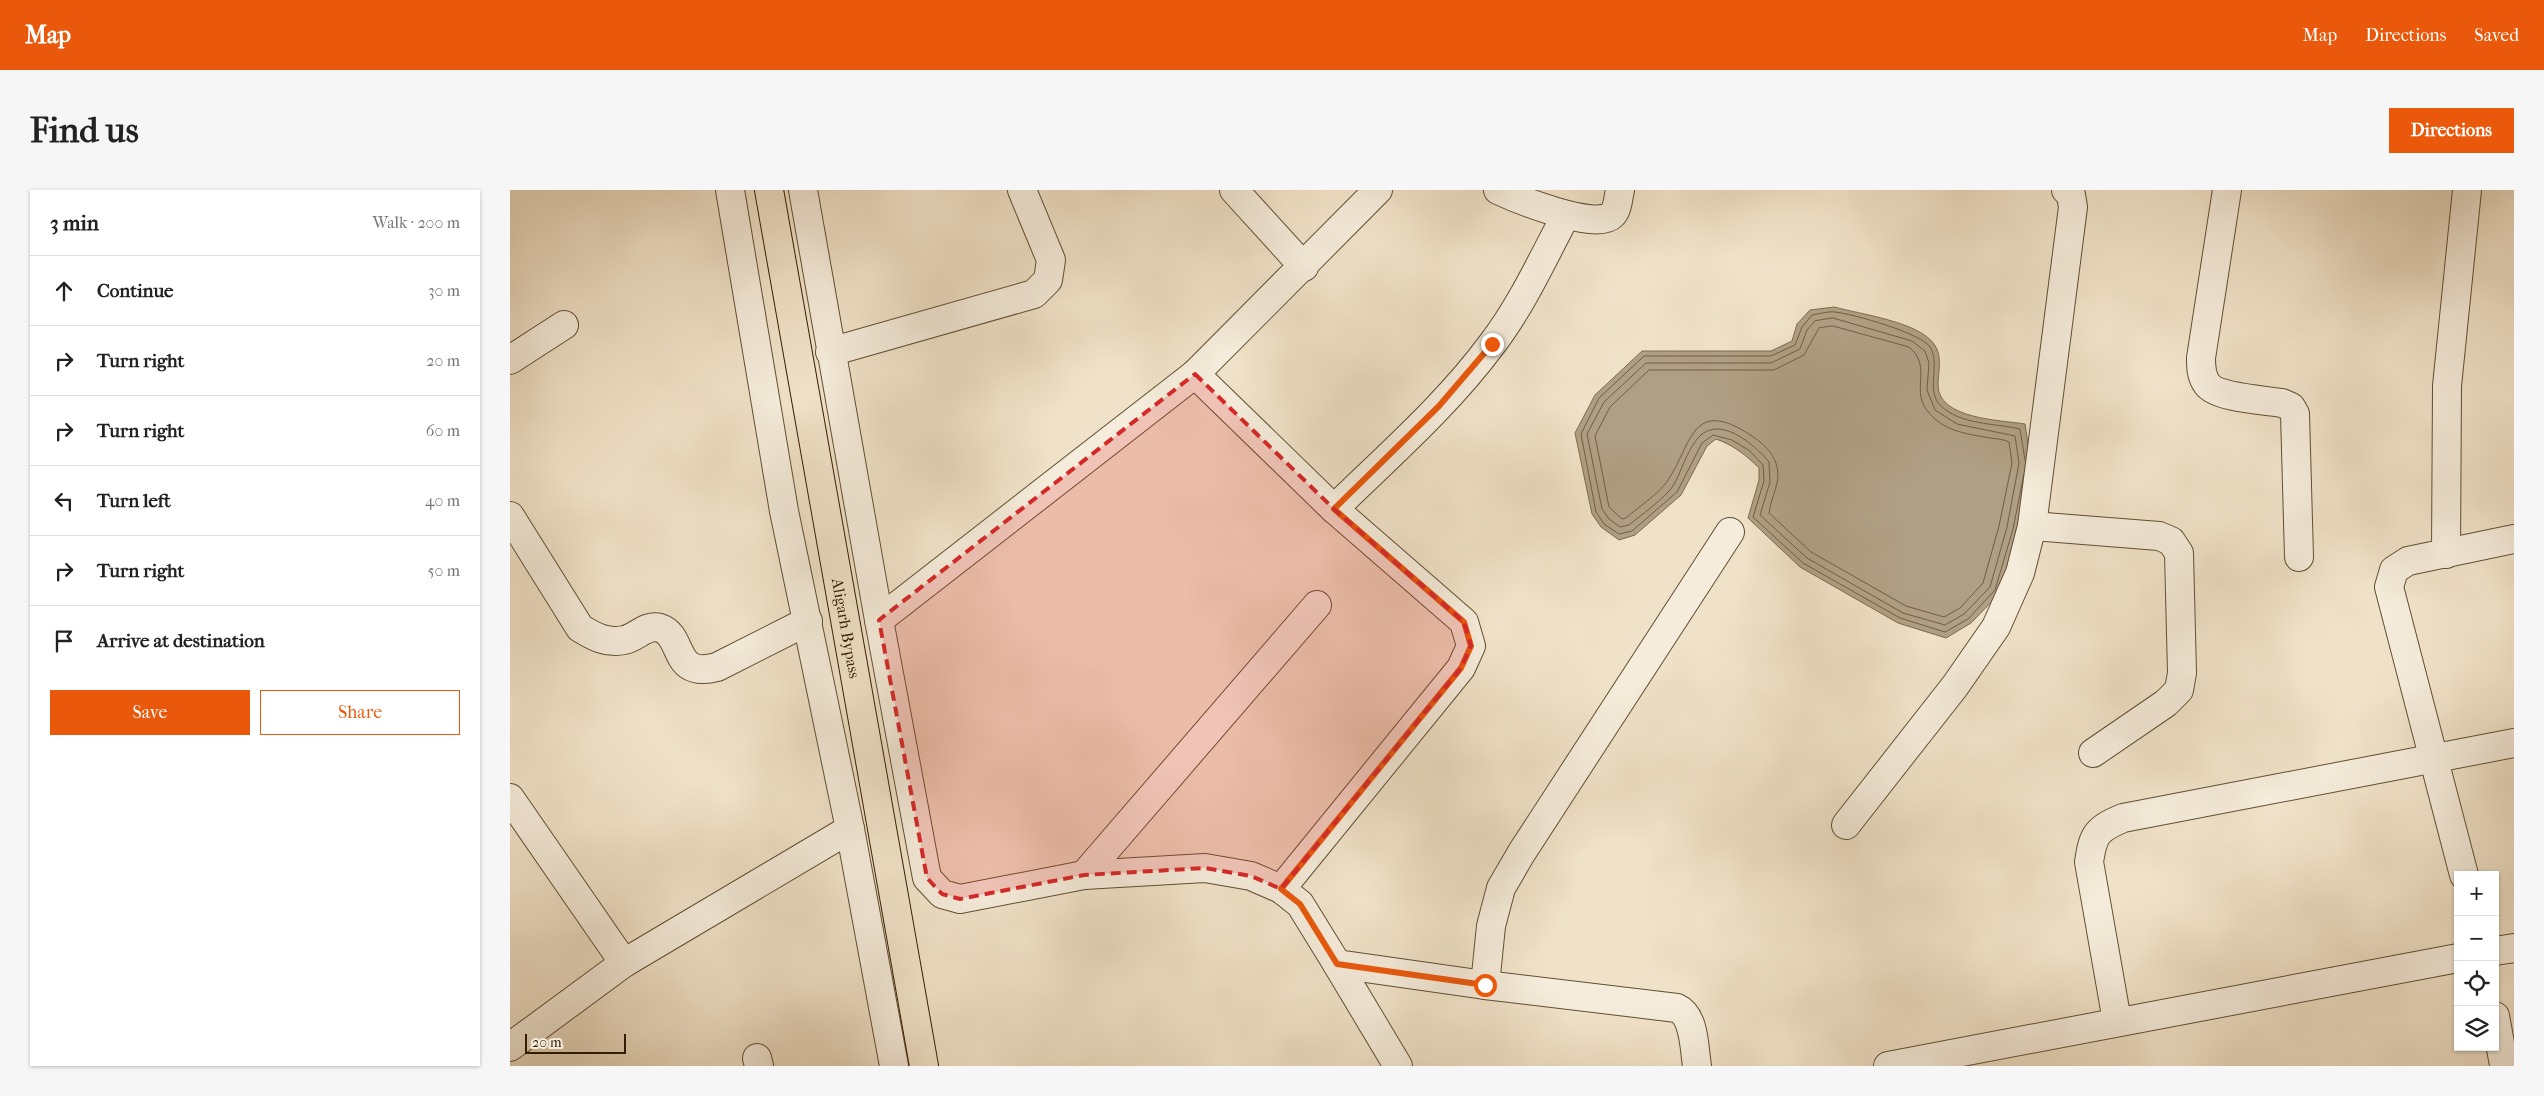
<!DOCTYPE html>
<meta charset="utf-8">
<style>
body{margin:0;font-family:"IM FELL French Canon",serif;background:#f6f6f6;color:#222}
.controls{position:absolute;right:15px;bottom:15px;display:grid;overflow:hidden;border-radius:0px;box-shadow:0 1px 4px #0004}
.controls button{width:45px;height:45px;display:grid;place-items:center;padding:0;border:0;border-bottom:1px solid #e0e0e0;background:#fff;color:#222;font:25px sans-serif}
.scale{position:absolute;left:15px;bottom:12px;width:101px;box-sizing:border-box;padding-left:5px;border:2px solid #321d00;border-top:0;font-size:14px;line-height:18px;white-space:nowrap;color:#321d00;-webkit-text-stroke:4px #f5ecdb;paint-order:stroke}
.stop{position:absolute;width:15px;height:15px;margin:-11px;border:4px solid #ea580c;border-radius:50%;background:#fff}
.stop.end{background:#ea580c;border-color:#fff;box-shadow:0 1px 5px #0008}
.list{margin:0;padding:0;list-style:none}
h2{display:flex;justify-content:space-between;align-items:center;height:65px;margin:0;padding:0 20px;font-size:21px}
h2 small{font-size:16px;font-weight:400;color:#767676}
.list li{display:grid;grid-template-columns:32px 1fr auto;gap:15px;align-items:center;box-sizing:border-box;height:70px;padding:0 20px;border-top:1px solid #e0e0e0}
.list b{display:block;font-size:19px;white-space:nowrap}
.list em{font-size:16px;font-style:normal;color:#767676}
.actions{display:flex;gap:10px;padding:15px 20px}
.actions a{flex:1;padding:11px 0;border:1px solid #ea580c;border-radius:0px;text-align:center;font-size:18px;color:#ea580c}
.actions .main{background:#ea580c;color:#fff}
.icon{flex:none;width:28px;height:28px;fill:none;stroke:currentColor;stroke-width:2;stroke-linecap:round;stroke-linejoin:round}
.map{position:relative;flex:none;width:2004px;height:876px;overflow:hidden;border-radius:0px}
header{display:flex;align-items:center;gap:30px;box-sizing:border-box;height:70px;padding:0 25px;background:#ea580c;color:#fff}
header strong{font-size:24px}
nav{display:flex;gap:28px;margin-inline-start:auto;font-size:18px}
.intro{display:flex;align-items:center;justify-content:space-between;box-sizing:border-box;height:120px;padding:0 30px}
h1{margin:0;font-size:35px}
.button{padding:12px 22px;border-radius:0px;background:#ea580c;color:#fff;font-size:18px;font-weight:700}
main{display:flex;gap:30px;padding:0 30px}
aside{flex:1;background:#fff;border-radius:0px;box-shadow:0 1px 4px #0004}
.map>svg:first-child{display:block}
</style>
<header>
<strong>Map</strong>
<nav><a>Map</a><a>Directions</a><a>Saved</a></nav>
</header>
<div class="intro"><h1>Find us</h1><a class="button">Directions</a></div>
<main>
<aside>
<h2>3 min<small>Walk · 200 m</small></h2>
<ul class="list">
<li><svg class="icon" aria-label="ahead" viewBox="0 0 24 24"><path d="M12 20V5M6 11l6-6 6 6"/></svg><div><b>Continue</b></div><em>30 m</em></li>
<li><svg class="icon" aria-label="right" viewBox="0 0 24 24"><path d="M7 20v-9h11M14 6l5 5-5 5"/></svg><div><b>Turn right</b></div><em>20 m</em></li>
<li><svg class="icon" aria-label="right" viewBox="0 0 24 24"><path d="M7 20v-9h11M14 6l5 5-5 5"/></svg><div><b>Turn right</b></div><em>60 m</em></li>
<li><svg class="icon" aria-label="left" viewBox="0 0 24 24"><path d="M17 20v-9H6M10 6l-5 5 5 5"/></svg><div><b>Turn left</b></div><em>40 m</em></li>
<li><svg class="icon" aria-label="right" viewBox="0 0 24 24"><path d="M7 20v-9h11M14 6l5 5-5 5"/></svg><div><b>Turn right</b></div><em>50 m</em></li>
<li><svg class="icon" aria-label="arrive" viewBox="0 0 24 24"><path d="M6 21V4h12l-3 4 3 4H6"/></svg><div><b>Arrive at destination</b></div></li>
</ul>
<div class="actions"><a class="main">Save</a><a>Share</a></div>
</aside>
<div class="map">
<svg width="2004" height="876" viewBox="0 0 2004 876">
<rect width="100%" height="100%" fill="#f0e2c8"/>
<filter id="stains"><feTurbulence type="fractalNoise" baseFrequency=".004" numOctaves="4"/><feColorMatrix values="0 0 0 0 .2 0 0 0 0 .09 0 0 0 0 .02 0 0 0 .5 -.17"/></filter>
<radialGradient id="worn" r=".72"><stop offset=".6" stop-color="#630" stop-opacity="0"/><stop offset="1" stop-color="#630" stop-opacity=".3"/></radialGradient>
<path fill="#af9f84" stroke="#7d6b4f" d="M1324,117c26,7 85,15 100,37 9,12 4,27 4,41 0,34 62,35 87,39l6,39 -13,67 -18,63 -29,30 -25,15 -48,-15 -98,-56 -52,-49 11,-38v-12c-13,-13 -26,-23 -43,-29l-9,7 -26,49 -46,40 -16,5 -18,-13 -9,-13 -17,-81 20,-38 47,-44h129l21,-10 5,-17 13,-14z"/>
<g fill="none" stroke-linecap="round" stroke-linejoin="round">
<g stroke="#705e42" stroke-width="1">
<path d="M1323,128l79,23 13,10 4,12 -2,27 8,20 22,14 58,12 4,27 -12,64 -17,60 -26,27 -19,11 -42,-12 -96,-55 -47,-43 10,-33 -1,-20c-15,-18 -50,-48 -71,-24 -12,14 -16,33 -25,48 -9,13 -32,29 -44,39l-9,2 -11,-8 -7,-10 -15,-75 17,-32 42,-39h125l29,-14 7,-19 8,-9z"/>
<path d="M1323,136l76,21c25,21 -1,44 21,67 16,18 38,20 60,24 6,1 14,1 19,4l3,21 -13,63 -16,57 -23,25 -16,9 -38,-11 -95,-54 -42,-39c1,-9 5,-18 7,-26 7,-23 -6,-39 -24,-51 -62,-41 -59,9 -86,47 -10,13 -28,24 -40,35l-4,1 -13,-12 -14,-71 15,-29 39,-37h125l30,-15 15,-27z"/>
<path d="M1514,284l-11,55 -18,61 -27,29 -23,13 -45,-14 -97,-55 -50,-46 11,-36 -1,-16 -13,-14 -18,-11 -19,-5 -11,8 -25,49 -45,39 -13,3 -15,-10 -8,-12 -15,-78 18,-36 45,-42h127l24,-11 7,-18 10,-12c7,-1 16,-4 23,-3 18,2 86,21 95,35 11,18 -5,44 11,59 20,19 53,17 79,23l5,31"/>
</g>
<g stroke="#624e32" stroke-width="30">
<g id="minor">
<polyline points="220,0 274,321 340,639 384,876"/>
<polyline points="293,0 369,430 417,688 432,704 450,709 574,685 695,678 741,686 771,699 790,714 827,774 975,795 981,736 991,698 1012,662 1220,342"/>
<polyline points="724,0 794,77"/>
<path d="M988,0c19,9 98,41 114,25 6,-6 6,-17 8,-25"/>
<path d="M1717,0l-26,168c0,9 0,18 6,26 10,14 58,16 75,19l9,4 4,7 4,143"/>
<polyline points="320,162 524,104 538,90 541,70 512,0"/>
<polyline points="0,170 54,135"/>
<polyline points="685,184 824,319 954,432 961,456 951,478 771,699"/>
<path d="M824,319c54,-53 113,-104 158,-165 30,-39 51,-86 74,-129"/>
<path d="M0,326l70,112c13,8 27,16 44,12 12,-2 22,-16 36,-12 25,8 11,51 57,39l91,-46"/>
<polyline points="1522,336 1649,346 1661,351 1669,363 1672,483 1669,500 1656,513 1583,563"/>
<polyline points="1936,364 1937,196 1957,0"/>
<polyline points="369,430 685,184 868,0"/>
<polyline points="0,608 114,773"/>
<polyline points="1336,635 1445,496 1486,437 1510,383 1522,336 1563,17 1561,5 1556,0"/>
<polyline points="574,685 807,415"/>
<polyline points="1954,685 1879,397 1884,380 1898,371 2004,349"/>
<polyline points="1985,761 2004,758"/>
<polyline points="827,774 888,876"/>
<path d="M975,795l192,23c18,8 17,40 20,58"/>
<polyline points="1985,826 1994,875"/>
<path d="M1607,831l-28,-159c4,-28 8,-33 34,-44l391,-75"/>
<polyline points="0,857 114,773 340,639"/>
<polyline points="247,868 249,876"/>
<polyline points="1378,876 1948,768"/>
</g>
</g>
<g stroke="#321d00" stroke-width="30">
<g id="major">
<path id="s1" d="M259,0l155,876"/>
</g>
</g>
<use href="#minor" stroke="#f5ecdb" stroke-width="28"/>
<use href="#major" stroke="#f0e2c8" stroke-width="28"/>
</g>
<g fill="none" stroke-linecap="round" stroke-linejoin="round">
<polyline stroke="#ea580c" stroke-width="6" points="975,795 827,774 790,714 771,699 951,478 961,456 954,432 824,319 929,216 982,154"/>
</g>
<path fill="#d62828" fill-opacity="0.2" stroke="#d62828" stroke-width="4" stroke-dasharray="10 6" stroke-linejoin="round" d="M685,184l139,135 130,113 7,24 -10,22 -180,221 -30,-13 -46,-8 -121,7 -124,24 -18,-5 -15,-16 -48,-258z"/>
<g text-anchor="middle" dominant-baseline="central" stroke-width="4" stroke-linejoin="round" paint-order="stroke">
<g font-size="16" fill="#321d00" stroke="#f5ecdb">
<text stroke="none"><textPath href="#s1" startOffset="445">Aligarh Bypass</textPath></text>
</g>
</g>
<rect width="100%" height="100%" filter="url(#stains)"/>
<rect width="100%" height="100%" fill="url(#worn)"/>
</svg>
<div class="controls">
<button>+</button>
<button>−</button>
<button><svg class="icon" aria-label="locate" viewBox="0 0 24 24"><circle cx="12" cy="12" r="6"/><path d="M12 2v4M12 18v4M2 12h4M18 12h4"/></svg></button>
<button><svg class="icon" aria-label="layers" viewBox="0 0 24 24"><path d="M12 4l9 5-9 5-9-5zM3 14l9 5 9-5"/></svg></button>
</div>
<div class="scale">20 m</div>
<div class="stop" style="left:975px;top:795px"></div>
<div class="stop end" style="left:982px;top:154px"></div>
</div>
</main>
